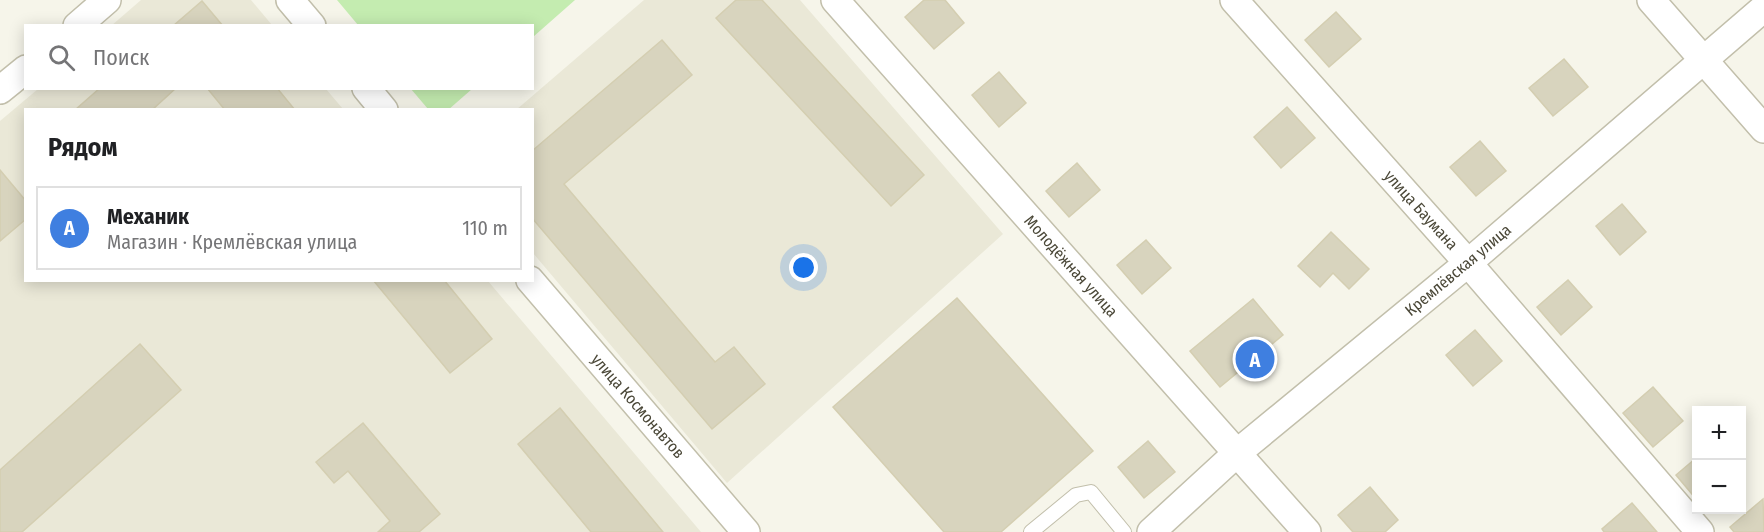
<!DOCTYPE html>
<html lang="ru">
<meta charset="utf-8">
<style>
body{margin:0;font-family:"Fira Sans Condensed",sans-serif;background:#f2f2f2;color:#202124}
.controls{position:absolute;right:18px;bottom:18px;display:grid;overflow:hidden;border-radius:0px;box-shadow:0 3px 15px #0003}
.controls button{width:54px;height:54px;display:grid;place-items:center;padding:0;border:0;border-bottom:2px solid #e0e0e0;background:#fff;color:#202124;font:30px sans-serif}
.you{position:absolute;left:804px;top:268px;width:21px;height:21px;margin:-15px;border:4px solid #fff;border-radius:50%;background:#1a73e8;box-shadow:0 0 0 9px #1a73e833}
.badge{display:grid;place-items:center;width:39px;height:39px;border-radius:50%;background:#84441e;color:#fff;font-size:20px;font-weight:700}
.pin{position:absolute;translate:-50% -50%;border:3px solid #fff;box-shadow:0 2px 6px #0006}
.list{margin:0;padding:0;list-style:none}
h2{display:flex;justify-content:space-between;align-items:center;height:78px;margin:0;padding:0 24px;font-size:26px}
h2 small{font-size:20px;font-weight:400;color:#757577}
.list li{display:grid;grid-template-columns:39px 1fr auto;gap:18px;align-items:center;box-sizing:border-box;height:84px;margin:0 12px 12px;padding:0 12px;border:2px solid #e0e0e0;border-radius:0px}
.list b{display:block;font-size:22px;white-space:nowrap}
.list p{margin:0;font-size:20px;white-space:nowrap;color:#757577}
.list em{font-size:20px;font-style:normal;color:#757577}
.icon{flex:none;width:33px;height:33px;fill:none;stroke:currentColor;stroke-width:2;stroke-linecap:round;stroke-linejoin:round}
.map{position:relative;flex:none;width:1764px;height:532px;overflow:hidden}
.search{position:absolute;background:#fff;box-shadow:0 3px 15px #0003;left:24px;top:24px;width:510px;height:66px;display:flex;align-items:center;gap:15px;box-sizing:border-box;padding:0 21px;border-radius:0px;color:#757577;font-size:22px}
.panel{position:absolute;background:#fff;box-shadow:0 3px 15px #0003;left:24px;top:108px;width:510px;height:174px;border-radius:0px}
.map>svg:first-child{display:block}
</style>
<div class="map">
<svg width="1764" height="532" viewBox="0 0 1764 532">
<rect width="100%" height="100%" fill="#f6f5ea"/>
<g fill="#eae8d7">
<polygon points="141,0 251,0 272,25 111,26"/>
<polygon points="644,0 800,0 1003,234 727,483 533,253 532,110 516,110"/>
<polygon points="38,89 326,89 343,109 26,110 26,280 488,281 701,532 0,532 0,121"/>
</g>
<g fill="#c4ecb0">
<polygon points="337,0 575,0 533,37 532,26 358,25"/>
<polygon points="411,89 472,89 448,110 428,109"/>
</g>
<g fill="#d8d4be" stroke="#d4ceb1" stroke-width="1.5">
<polygon points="736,0 762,0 924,175 891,206 716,18"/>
<polygon points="924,0 945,0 964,23 934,49 905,17"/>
<polygon points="202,1 223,26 173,26"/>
<polygon points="1336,12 1361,39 1329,67 1305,40"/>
<polygon points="662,40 692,75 564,184 715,362 734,347 765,384 712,429 532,218 532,151"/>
<polygon points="1564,59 1588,87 1553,116 1529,88"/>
<polygon points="999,72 1026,103 999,127 972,95"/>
<polygon points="100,88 176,88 152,110 75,110"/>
<polygon points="207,88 277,88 295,110 225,110"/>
<polygon points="1287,107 1315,138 1281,168 1254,137"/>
<polygon points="1480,141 1506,171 1476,196 1450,167"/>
<polygon points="1077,163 1100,190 1069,217 1046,191"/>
<polygon points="0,170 26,201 26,219 0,241"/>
<polygon points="1622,204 1646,232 1620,255 1596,226"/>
<polygon points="1331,232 1369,269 1349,289 1333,273 1320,287 1298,266"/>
<polygon points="1146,240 1171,268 1142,294 1117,265"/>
<polygon points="373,280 444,280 492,339 450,373"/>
<polygon points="1568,280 1592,307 1561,335 1537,307"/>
<polygon points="957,298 1093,451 1001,532 944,532 833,407"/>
<polygon points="1253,299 1283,335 1220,387 1190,351"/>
<polygon points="1475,330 1502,361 1473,386 1446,355"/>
<polygon points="140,344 181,390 22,532 0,532 0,470"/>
<polygon points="1653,387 1683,421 1653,447 1623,413"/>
<polygon points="560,408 663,532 591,532 518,444"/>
<polygon points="363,423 440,514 419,532 378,532 390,521 348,471 334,483 316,462"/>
<polygon points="1148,441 1175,472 1144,498 1118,467"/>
<polygon points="1696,458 1696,499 1676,475"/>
<polygon points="1370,487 1398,520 1385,532 1353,532 1338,515"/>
<polygon points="1763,499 1764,532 1734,532 1730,527"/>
<polygon points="1632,503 1657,532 1604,532 1602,529"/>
</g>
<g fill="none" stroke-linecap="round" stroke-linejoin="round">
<g stroke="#c2bfab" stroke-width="16">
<polyline id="lane" points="1031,532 1076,495 1091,492 1124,532"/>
</g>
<g stroke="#c2bfab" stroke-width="30">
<g id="street">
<polyline points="290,0 312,26"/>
<polyline points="835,0 1307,532"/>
<polyline points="1234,0 1468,263 1700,532"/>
<polyline points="1651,0 1764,129"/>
<polyline points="77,26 107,0"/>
<polyline points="366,88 384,110"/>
<polyline points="0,90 26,69"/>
<polyline points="530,280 746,532"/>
<polyline points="1151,532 1237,453 1468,263 1764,8"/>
</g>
</g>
<use href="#lane" stroke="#fff" stroke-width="14"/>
<use href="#street" stroke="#fff" stroke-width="27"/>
</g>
<g text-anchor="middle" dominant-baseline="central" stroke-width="6" stroke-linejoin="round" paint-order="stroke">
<g font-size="16" fill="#4a4737" stroke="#fff">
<text transform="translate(1421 210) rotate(48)">улица Баумана</text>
<text transform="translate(1071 266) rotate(48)">Молодёжная улица</text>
<text transform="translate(1458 270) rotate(-40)">Кремлёвская улица</text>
<text transform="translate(638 406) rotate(49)">улица Космонавтов</text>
</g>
</g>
</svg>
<div class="controls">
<button>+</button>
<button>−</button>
</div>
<div class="you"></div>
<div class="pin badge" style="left:1255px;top:359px;background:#3f7fe0">A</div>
<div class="search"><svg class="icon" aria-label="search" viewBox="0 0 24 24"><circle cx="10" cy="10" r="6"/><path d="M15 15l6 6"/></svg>Поиск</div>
<section class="panel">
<h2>Рядом<small></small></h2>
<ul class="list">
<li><span class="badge" style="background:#3f7fe0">A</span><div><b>Механик</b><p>Магазин · Кремлёвская улица</p></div><em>110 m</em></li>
</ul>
</section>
</div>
